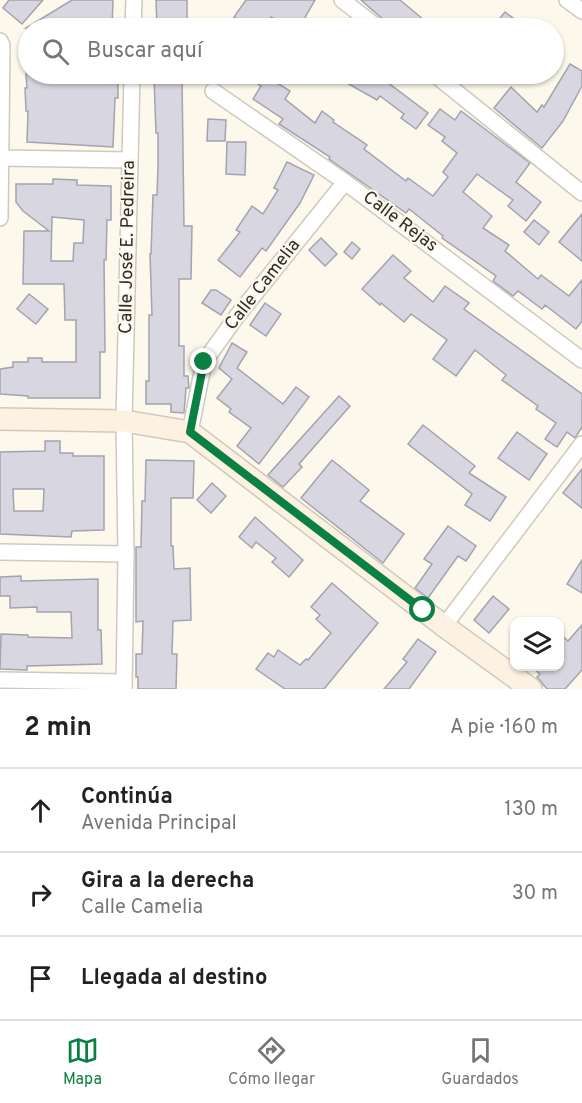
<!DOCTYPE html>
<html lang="es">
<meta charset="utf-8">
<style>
body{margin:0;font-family:Overpass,sans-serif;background:#f6f6f6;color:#222}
.controls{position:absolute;right:18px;bottom:18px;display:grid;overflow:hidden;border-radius:12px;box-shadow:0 2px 4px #0004}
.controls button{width:54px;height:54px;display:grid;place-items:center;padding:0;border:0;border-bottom:2px solid #e0e0e0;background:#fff;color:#222;font:30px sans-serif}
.stop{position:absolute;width:18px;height:18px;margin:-14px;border:4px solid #0b8043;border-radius:50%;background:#fff}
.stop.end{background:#0b8043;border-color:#fff;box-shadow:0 2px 6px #0008}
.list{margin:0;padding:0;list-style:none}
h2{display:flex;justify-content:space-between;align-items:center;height:78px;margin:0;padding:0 24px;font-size:26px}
h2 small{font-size:20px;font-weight:400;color:#767676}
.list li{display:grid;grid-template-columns:39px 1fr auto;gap:18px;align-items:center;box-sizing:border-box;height:84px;padding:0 24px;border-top:2px solid #e0e0e0}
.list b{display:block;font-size:22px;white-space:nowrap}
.list p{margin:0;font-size:20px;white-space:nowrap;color:#767676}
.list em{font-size:20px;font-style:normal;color:#767676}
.icon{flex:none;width:33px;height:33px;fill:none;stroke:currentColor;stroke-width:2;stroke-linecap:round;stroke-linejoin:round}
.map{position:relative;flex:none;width:582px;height:689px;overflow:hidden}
.search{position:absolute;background:#fff;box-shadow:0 2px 4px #0004;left:18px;right:18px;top:18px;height:66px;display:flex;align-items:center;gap:15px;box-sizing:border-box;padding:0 21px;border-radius:33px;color:#767676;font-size:22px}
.sheet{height:330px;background:#fff}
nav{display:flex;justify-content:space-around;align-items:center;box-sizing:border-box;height:84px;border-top:2px solid #e0e0e0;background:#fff;font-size:16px;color:#767676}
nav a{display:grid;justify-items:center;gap:3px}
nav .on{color:#0b8043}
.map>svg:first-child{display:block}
</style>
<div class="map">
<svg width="582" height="689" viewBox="0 0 582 689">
<rect width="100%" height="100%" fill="#fcf8ec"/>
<g fill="#d7d6e1" stroke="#a4a3ae" stroke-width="1.5" fill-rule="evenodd">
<polygon points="9,0 43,0 22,24 3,8"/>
<polygon points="72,0 113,0 112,28 26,28"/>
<polygon points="156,0 187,0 187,28 157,28"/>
<polygon points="246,0 315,0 299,28 291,28 271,17 263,28 252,28 234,17"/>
<polygon points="361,0 400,0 424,20 417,28 393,28"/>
<polygon points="505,12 526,28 492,28"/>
<polygon points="570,64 582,71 582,86 563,121 542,148 494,108 511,87 537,112 542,105 544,107"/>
<polygon points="26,74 118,74 118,98 115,98 113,147 27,142 28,111 26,111 25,88 27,88"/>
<polygon points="243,74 263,74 290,91 285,99 315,123 322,111 334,120 333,122 367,145 364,149 406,181 408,178 433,196 448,177 443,172 457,153 442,141 445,137 428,125 440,109 455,120 461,111 530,163 516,182 541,202 526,221 508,206 513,200 477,174 463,192 492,216 483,228 509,245 505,251 538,279 541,275 569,296 582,280 582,321 576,329 545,305 542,309 518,291 513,296 493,281 496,276 442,238 443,236 409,209 406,213 329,159 330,157 279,124 283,119 253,99 261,86"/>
<polygon points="350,74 392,74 387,82 428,113 416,129 401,118 404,114 380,96 377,100 345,82"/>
<polygon points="154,77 182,77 184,226 192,226 191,279 179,279 179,346 184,346 184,376 188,376 189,388 186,388 184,413 171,412 171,404 146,404 146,381 149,381 149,315 152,315 150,254 151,254 153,195 157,195 158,166 158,133 156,133"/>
<polygon points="208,119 226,120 225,141 207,141"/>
<polygon points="227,142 246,142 245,175 226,174"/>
<polygon points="287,162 314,175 300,203 266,251 262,248 240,277 218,260 240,232 236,230 252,206 263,214 278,190 274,188"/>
<path d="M53,179l24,1v5l34,1v34h-4l-1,40h-2l1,92h-5v46h-72v-2l-28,-2v-25l13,-2v-5h15v-4h14v4h34v-42h-11l-1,-36h-41l1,-53h25l-26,-20 -7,-9v-18h37zM52,217l32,3 -1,23h-9l-1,18h-22z"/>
<polygon points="582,214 582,261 559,242"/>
<polygon points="534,220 549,232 539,245 524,232"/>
<polygon points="321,238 337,254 325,266 309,250"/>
<polygon points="352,242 360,249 352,259 344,252"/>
<polygon points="393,255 411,271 404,278 433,302 445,286 469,303 464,309 582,394 582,427 575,438 567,432 557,447 545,439 556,423 536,409 538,406 502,380 506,375 475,350 456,376 433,359 447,340 411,314 404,322 381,303 380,305 362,289"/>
<polygon points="211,290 216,290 231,300 221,315 202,303"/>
<polygon points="29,294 48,309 36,324 17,309"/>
<polygon points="265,303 281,314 266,336 250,325"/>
<polygon points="232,343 247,352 237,368 283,404 296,387 309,397 259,464 237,446 251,428 229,412 231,409 217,398 232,379 219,368"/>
<polygon points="339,396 350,406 299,464 302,467 283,487 268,475"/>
<polygon points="423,425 475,466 469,473 506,497 490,521 465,505 472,494 408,444"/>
<polygon points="517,432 547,454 529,480 498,458"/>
<path d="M45,441h15v12h13v3h31v74l-32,1 -1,6 -71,-3v-82l45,-1zM13,489h31l-1,22h-29z"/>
<polygon points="146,460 194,461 193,498 171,498 171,546 173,546 174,569 190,568 191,620 173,621 172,654 177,654 176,689 138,689 138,677 136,677 136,654 142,654 143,621 136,622 136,547 141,547 142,501 145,501"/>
<polygon points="332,460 369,490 360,501 404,534 383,563 301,498"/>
<polygon points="582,469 582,508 563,493"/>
<polygon points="212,483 226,496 211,513 197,500"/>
<polygon points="255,517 303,560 289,577 272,562 276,558 256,542 252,548 239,537"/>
<polygon points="448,526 476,546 466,561 458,556 428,598 415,588 432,564 424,559"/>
<polygon points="582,560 582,593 567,584"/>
<polygon points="21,576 21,581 98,579 98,630 101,630 102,664 27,666 27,670 0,669 1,634 28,635 28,637 72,638 71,612 37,612 37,607 10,608 10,596 0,596 0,577"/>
<polygon points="332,583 378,623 324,689 285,689 256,669 268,653 274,657 278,650 300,665 306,659 308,660 331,633 316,619 320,615 311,607"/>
<polygon points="493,596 509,609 489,633 474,620"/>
<polygon points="582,625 582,670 565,689 547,689 537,677 540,674 530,666 560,666 560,634 568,641"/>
<polygon points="418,639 436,652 409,689 384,689 407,662 403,659"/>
</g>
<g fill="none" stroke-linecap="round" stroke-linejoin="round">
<g stroke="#cfcabf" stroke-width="18">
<g id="street">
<polyline points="342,0 378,28"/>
<polyline points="567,0 582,11"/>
<polyline points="133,28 134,0"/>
<polyline points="0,41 2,45 0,218"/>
<polyline points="434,74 582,193"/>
<polyline points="213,91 345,182 582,360"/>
<polyline points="0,158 130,160"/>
<polyline points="190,432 204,362 237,316 345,182"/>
<polyline points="0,552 126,554"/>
<polyline points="444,626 582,444"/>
<polyline points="0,680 124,682"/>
<polyline points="124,689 126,554 124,421 132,74"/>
</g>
</g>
<g stroke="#cfcabf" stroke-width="24">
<polyline id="secondary" points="0,419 124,421 190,432 444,626 531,689"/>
</g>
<use href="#street" stroke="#fff" stroke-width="15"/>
<use href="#secondary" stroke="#fdf1e1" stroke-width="21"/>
</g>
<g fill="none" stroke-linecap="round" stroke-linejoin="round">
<polyline stroke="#0b8043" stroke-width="8" points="204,362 190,432 423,610"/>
</g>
<g text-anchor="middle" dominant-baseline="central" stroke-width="4.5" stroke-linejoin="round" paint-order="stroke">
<g font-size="18" fill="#2f2d29" stroke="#fcf8ec">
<text transform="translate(400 222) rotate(37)">Calle Rejas</text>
<text transform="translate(128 247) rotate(-89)">Calle José E. Pedreira</text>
<text transform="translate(263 285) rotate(-52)">Calle Camelia</text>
</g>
</g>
</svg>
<div class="controls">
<button><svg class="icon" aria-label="layers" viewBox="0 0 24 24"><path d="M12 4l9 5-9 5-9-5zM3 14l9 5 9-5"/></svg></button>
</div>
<div class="stop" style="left:423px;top:610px"></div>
<div class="stop end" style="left:204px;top:362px"></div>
<div class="search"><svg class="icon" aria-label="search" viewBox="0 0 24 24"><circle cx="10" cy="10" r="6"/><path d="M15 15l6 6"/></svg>Buscar aquí</div>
</div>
<section class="sheet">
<h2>2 min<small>A pie · 160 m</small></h2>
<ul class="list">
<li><svg class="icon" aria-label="ahead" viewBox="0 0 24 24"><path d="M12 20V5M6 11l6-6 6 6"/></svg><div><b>Continúa</b><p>Avenida Principal</p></div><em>130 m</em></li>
<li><svg class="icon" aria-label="right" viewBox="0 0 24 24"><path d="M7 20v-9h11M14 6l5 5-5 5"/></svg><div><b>Gira a la derecha</b><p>Calle Camelia</p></div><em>30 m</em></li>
<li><svg class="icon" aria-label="arrive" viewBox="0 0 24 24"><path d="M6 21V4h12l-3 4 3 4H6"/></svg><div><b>Llegada al destino</b></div></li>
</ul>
</section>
<nav>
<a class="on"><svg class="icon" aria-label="map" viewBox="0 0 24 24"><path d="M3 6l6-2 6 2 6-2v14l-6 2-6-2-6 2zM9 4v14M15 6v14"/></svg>Mapa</a>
<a><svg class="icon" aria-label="directions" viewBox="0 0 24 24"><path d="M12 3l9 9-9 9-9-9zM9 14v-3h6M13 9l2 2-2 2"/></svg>Cómo llegar</a>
<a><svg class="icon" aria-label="saved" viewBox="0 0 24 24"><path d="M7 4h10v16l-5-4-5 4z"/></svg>Guardados</a>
</nav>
